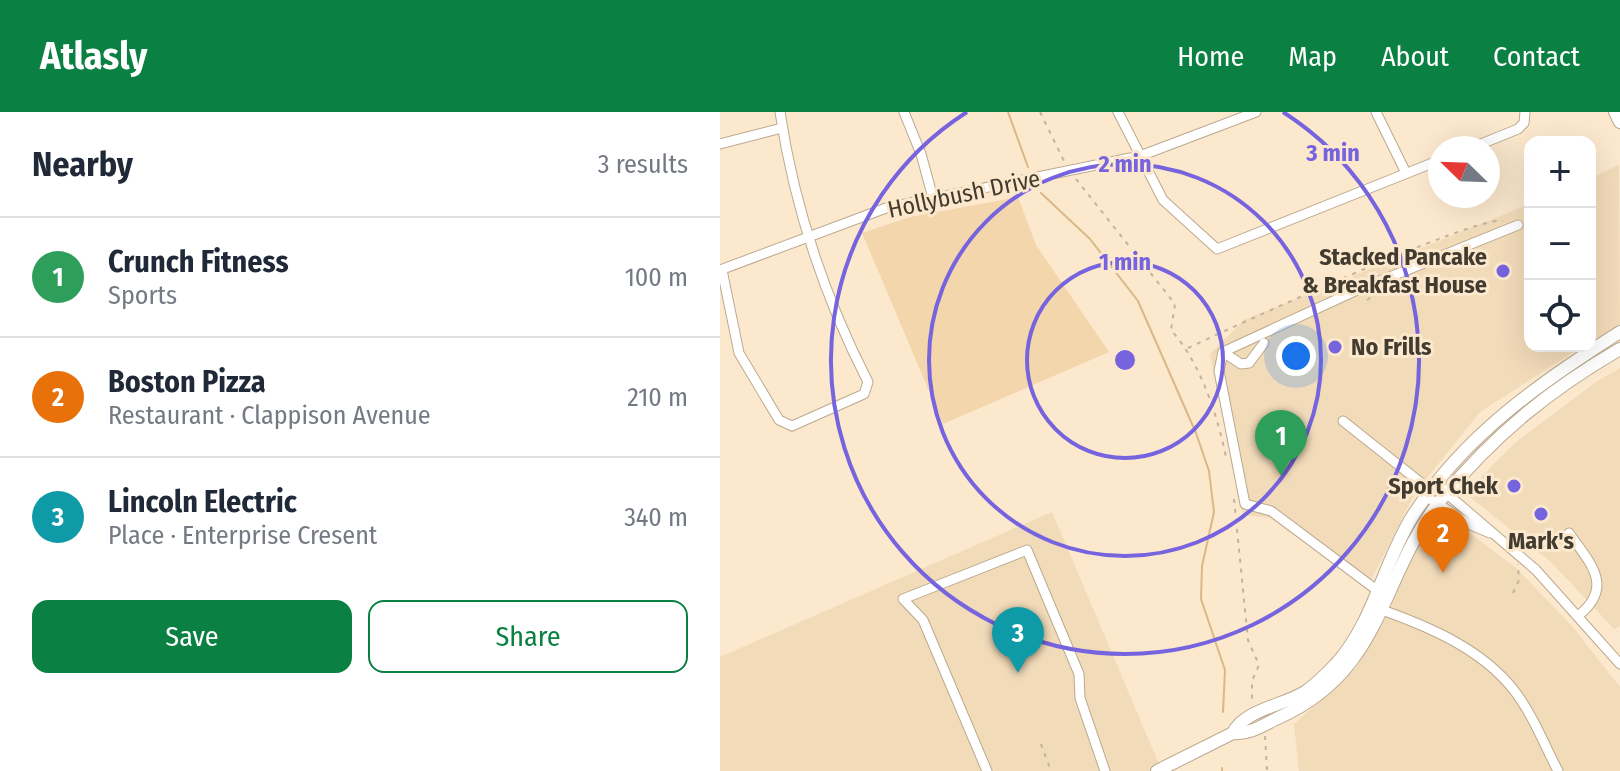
<!DOCTYPE html>
<meta charset="utf-8">
<style>
body{margin:0;font-family:"Fira Sans Condensed",sans-serif;background:#f2f2f3;color:#1f2937}
.controls{position:absolute;right:24px;top:24px;display:grid;overflow:hidden;border-radius:16px;box-shadow:0 8px 32px #0002}
.controls button{width:72px;height:72px;display:grid;place-items:center;padding:0;border:0;border-bottom:2px solid #e0e1e3;background:#fff;color:#1f2937;font:40px sans-serif}
.compass{position:absolute;left:708px;top:24px;width:72px;height:72px;border-radius:50%;background:#fff;box-shadow:0 8px 32px #0002;rotate:293deg}
.you{position:absolute;left:576px;top:244px;width:28px;height:28px;margin:-20px;border:6px solid #fff;border-radius:50%;background:#1a73e8;box-shadow:0 0 0 12px #1a73e833}
.badge{display:grid;place-items:center;width:52px;height:52px;border-radius:50%;background:#0b8043;color:#fff;font-size:26px;font-weight:700}
.pin{position:absolute;translate:-50% -66px;filter:drop-shadow(0 2px 4px #0008)}
.pin::after{content:'';position:absolute;top:42px;width:28px;height:24px;background:inherit;clip-path:polygon(0 0,100% 0,50% 100%)}
.list{margin:0;padding:0;list-style:none}
h2{display:flex;justify-content:space-between;align-items:center;height:104px;margin:0;padding:0 32px;font-size:34px}
h2 small{font-size:26px;font-weight:400;color:#747a83}
.list li{display:grid;grid-template-columns:52px 1fr auto;gap:24px;align-items:center;box-sizing:border-box;height:120px;padding:0 32px;border-top:2px solid #e0e1e3}
.list b{display:block;font-size:30px;white-space:nowrap}
.list p{margin:0;font-size:26px;white-space:nowrap;color:#747a83}
.list em{font-size:26px;font-style:normal;color:#747a83}
.actions{display:flex;gap:16px;padding:24px 32px}
.actions a{flex:1;padding:18px 0;border:2px solid #0b8043;border-radius:16px;text-align:center;font-size:28px;color:#0b8043}
.actions .main{background:#0b8043;color:#fff}
.icon{flex:none;width:44px;height:44px;fill:none;stroke:currentColor;stroke-width:2;stroke-linecap:round;stroke-linejoin:round}
.map{position:relative;flex:none;width:900px;height:659px;overflow:hidden}
header{display:flex;align-items:center;gap:48px;box-sizing:border-box;height:112px;padding:0 40px;background:#0b8043;color:#fff}
header strong{font-size:38px}
nav{display:flex;gap:44px;margin-inline-start:auto;font-size:28px}
main{display:flex}
aside{flex:1;background:#fff}
.map>svg:first-child{display:block}
</style>
<header>
<strong>Atlasly</strong>
<nav><a>Home</a><a>Map</a><a>About</a><a>Contact</a></nav>
</header>
<main>
<aside>
<h2>Nearby<small>3 results</small></h2>
<ul class="list">
<li><span class="badge" style="background:#2e9e5b">1</span><div><b>Crunch Fitness</b><p>Sports</p></div><em>100 m</em></li>
<li><span class="badge" style="background:#e8710a">2</span><div><b>Boston Pizza</b><p>Restaurant · Clappison Avenue</p></div><em>210 m</em></li>
<li><span class="badge" style="background:#0f9aa8">3</span><div><b>Lincoln Electric</b><p>Place · Enterprise Cresent</p></div><em>340 m</em></li>
</ul>
<div class="actions"><a class="main">Save</a><a>Share</a></div>
</aside>
<div class="map">
<svg width="900" height="659" viewBox="0 0 900 659">
<rect width="100%" height="100%" fill="#fbe8cd"/>
<g fill="#f2dbb9">
<polygon points="899,53 900,212 870,230 870,66"/>
<polygon points="810,92 810,234 863,234 760,300 695,381 647,476 550,406 523,403 490,242 524,208"/>
<polygon points="900,256 900,514 894,517 832,451 745,381 796,330 876,270"/>
<polygon points="332,400 442,659 0,659 0,545"/>
<polygon points="731,407 795,455 851,513 900,575 900,659 579,659 574,612 636,556 656,521 701,425 713,408"/>
</g>
<polygon fill="#f4d6ac" points="298,85 316,133 389,240 223,312 142,121 190,105"/>
<g fill="none" stroke-linecap="round" stroke-linejoin="round">
<g stroke="#dbb886" stroke-width="2">
<polyline points="288,0 308,55"/>
<polyline points="321,81 370,127 418,189 476,321 489,359 494,400 482,454 481,487 505,558 503,600"/>
<polyline points="502,656 502,659"/>
</g>
<g stroke="#bba98f" stroke-width="11">
<g id="minor">
<polyline points="184,0 201,42 213,86"/>
<polyline points="398,0 443,88 497,137 720,48"/>
<polyline points="656,0 686,61"/>
<polyline points="0,32 62,16"/>
<polyline points="751,36 798,17 804,11 805,0"/>
<polyline points="0,158 166,96 420,44 536,0"/>
<path d="M2,158l17,83 40,67 13,6 72,-32 4,-12c-43,-84 -74,-177 -88,-270"/>
<polyline points="503,240 521,252 529,251 544,231"/>
<polyline points="623,309 705,374 707,385 751,413 770,421"/>
<polyline points="705,374 716,373 726,381 816,458 900,552"/>
<path d="M849,421c20,29 46,53 10,82"/>
<polyline points="658,479 551,399 525,392 499,259 503,240 635,179 798,113"/>
<path d="M662,498c48,17 99,39 131,79 19,24 31,55 45,82"/>
<polyline points="267,659 203,508 183,487 307,438 359,562 360,586 385,659"/>
</g>
</g>
<g stroke="#bba98f" stroke-width="14">
<g id="major">
<polyline points="895,0 900,10"/>
<path d="M513,621c12,-24 50,-27 72,-41 12,-8 22,-19 32,-29 37,-42 46,-99 75,-146 51,-81 129,-135 208,-185"/>
<path d="M437,659l76,-38c16,2 30,-8 45,-15 109,-49 99,-141 166,-222 51,-62 107,-107 176,-147"/>
</g>
</g>
<g stroke="#c2b39d" stroke-width="2" stroke-dasharray="4 6" stroke-linecap="butt">
<polyline points="320,0 344,49"/>
<path d="M356,67l99,125 -4,26c30,34 46,84 55,127"/>
<polyline points="647,188 664,176"/>
<path d="M468,236c40,-19 290,-134 315,-127"/>
<polyline points="514,387 528,528 539,553 532,569 532,592"/>
<polyline points="793,481 799,468 798,452"/>
<polyline points="545,624 547,659"/>
<polyline points="321,632 331,659"/>
</g>
<use href="#minor" stroke="#fff" stroke-width="9"/>
<use href="#major" stroke="#fff" stroke-width="12"/>
</g>
<g fill="none" stroke="#7663de" stroke-width="4">
<circle cx="405" cy="248" r="98"/>
<circle cx="405" cy="248" r="196"/>
<path d="M563 0A294 294 0 1 1 247 0"/>
</g>
<g fill="#7663de" stroke="#fbe8cd" stroke-width="3">
<circle cx="783" cy="159" r="8"/>
<circle cx="615" cy="235" r="8"/>
<circle cx="794" cy="374" r="8"/>
<circle cx="821" cy="402" r="8"/>
</g>
<g text-anchor="middle" dominant-baseline="central" stroke-width="6" stroke-linejoin="round" paint-order="stroke">
<g font-size="24" fill="#423b30" stroke="#fbe8cd">
<text transform="translate(244 82) rotate(-12)">Hollybush Drive</text>
</g>
<g font-size="24" font-weight="bold" fill="#423b30" stroke="#fbe8cd" text-anchor="end">
<text x="767" y="145">Stacked Pancake<tspan x="767" dy="28">&amp; Breakfast House</tspan></text>
<text x="631" y="235" text-anchor="start">No Frills</text>
<text x="778" y="374">Sport Chek</text>
<text x="821" y="429" text-anchor="middle">Mark's</text>
</g>
</g>
<circle cx="405" cy="248" r="12" fill="#7663de" stroke="#fbe8cd" stroke-width="4"/>
<g font-size="24" text-anchor="middle" font-weight="bold" fill="#7663de" stroke="#fbe8cd" stroke-width="6" stroke-linejoin="round" paint-order="stroke">
<text x="613" y="49">3 min</text>
<text x="405" y="60">2 min</text>
<text x="405" y="158">1 min</text>
</g>
</svg>
<div class="controls">
<button>+</button>
<button>−</button>
<button><svg class="icon" aria-label="locate" viewBox="0 0 24 24"><circle cx="12" cy="12" r="6"/><path d="M12 2v4M12 18v4M2 12h4M18 12h4"/></svg></button>
</div>
<svg class="compass" viewBox="-18 -18 36 36"><path d="M0-13l5 13h-10z" fill="#e53935"/><path d="M0 13l5-13h-10z" fill="#747a83"/></svg>
<div class="you"></div>
<div class="pin badge" style="left:561px;top:364px;background:#2e9e5b">1</div>
<div class="pin badge" style="left:723px;top:461px;background:#e8710a">2</div>
<div class="pin badge" style="left:298px;top:561px;background:#0f9aa8">3</div>
</div>
</main>
